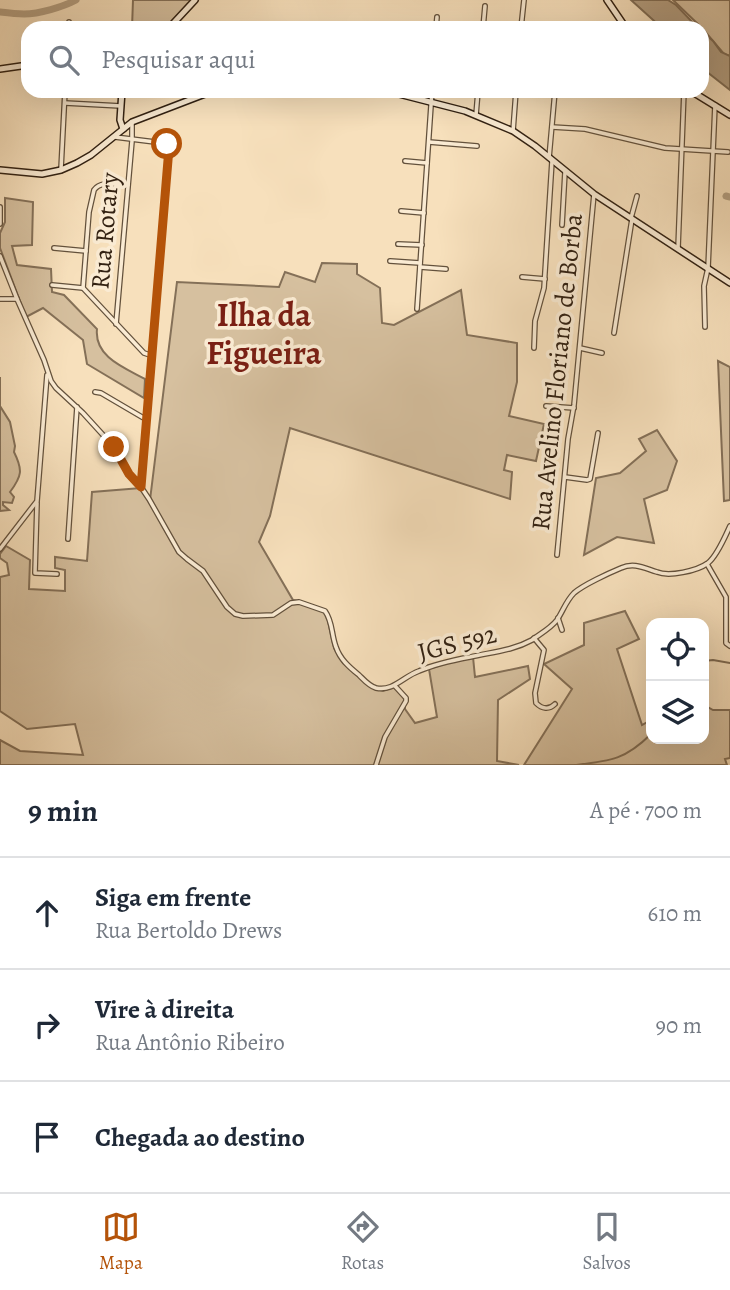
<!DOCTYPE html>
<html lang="pt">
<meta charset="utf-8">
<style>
body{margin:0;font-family:Alegreya,serif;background:#f6f6f7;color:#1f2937}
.controls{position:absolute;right:21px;bottom:21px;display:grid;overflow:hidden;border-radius:14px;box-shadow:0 7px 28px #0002}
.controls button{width:63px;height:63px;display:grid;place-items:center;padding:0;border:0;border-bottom:2px solid #e0e1e3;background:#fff;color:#1f2937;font:35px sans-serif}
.stop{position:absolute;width:21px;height:21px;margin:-16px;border:5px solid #b45309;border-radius:50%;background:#fff}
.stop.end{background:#b45309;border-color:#fff;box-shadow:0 2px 7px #0008}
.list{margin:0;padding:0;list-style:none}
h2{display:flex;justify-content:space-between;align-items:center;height:91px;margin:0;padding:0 28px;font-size:30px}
h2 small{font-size:23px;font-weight:400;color:#747a83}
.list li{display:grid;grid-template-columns:46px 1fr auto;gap:21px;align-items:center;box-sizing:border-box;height:112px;padding:0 28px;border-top:2px solid #e0e1e3}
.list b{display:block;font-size:26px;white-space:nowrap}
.list p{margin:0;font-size:23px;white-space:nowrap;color:#747a83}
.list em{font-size:23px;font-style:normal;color:#747a83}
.icon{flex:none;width:38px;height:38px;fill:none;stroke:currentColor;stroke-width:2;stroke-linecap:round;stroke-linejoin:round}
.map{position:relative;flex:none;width:730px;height:765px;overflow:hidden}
.search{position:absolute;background:#fff;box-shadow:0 7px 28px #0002;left:21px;right:21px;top:21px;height:77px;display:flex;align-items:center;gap:18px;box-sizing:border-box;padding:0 24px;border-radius:21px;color:#747a83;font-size:26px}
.sheet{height:427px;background:#fff}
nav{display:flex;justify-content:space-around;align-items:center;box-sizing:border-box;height:98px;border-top:2px solid #e0e1e3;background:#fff;font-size:19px;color:#747a83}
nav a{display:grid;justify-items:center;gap:4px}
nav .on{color:#b45309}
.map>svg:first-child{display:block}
</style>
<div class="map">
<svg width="730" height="765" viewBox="0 0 730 765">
<rect width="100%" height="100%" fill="#f7e0bc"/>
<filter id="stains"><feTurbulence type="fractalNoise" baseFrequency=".00286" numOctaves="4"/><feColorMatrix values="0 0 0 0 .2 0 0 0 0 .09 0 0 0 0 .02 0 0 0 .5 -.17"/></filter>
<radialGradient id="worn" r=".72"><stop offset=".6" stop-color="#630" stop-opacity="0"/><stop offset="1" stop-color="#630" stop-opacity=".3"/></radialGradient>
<g fill="#d6c09f" stroke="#847058" stroke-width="2">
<polygon points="133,0 192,0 166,28 132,28"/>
<polygon points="673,0 730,0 730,56 724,54 702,28"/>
<path d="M5,198l28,4 -1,43 -20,1 5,19 34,4 1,23 12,3 33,34c-3,28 28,39 48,50l-1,19 -57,-34 -4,-24 -40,-32 -17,9 -26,-69v-15l5,-11z"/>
<polygon points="322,263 357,264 357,274 380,288 382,323 394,325 461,290 467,335 517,343 517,382 509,416 544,424 536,461 507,455 504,470 512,472 510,499 290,428 270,516 259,542 293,600 306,603 326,612 334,648 343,663 371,687 383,691 396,686 405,697 405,709 415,723 437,717 429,669 452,661 473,657 475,677 528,666 530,679 498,700 497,761 519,765 0,765 0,740 20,751 83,755 75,724 27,729 0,711 0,577 9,575 7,563 0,558 0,554 6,546 30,560 29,589 65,591 65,570 55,568 55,557 87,561 92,492 141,488 150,500 177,282 279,287 285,272 315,282"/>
<polygon points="718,361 730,367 730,500 724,501"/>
<path d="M0,377v29l10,16 5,24 -1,6c9,18 8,24 -4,40l4,5 -2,6 -9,-1v3l6,5 -9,1z"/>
<polygon points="657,430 677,461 667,490 644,499 654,543 617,537 584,555 596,478 620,473 646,451 639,439"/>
<polygon points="625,611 639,639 617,649 642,725 651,720 651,739 704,739 704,705 713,710 730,710 730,758 725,759 727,765 524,765 572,689 544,664 584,645 584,623"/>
</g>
<g fill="#b49f82" stroke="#806d55" stroke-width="2">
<polygon points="631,0 668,0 676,5 698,28 662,28"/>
<polygon points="702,31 713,41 721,52 730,56 730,90 702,68"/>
</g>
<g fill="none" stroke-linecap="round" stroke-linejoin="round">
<g stroke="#806d55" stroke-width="2">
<polyline points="704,661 713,660 730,663"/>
<path d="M575,765c35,-4 50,-5 76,-31"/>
</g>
<g stroke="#b49f82" stroke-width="7">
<path d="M0,12c8,1 16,2 24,2 15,0 39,-7 52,-14"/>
<polyline points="726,196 730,197"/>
</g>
<g stroke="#63513c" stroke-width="6">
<g id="street">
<polyline points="103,26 119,27"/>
<polyline points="69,28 69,22"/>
<polyline points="436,28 437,17"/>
<polyline points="483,28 485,6"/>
<polyline points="521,28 524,0"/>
<polyline points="560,28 561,25"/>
<polyline points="613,91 625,92"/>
<polyline points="65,103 121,106"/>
<polyline points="476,115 478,91"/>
<polyline points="552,127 585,129 665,148 728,152"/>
<polyline points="513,131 516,91"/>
<polyline points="115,137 163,143 167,144 169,148 141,487"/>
<polyline points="429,142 477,146"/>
<polyline points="549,158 555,91"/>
<polyline points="405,161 427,163"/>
<polyline points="61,169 65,91"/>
<polyline points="401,211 424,213"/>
<polyline points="631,218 637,196"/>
<polyline points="0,224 0,207"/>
<polyline points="562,225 565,172"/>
<polyline points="398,244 422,245"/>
<polyline points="54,248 86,251"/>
<polyline points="678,248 684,91"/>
<path d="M0,256l17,43 27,61 7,21 5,7 27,25 31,34 15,27 12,13 8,12 30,53 8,7 16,12 24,36 8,7 8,2 30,-1 18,-12 8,-1 26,9c8,11 6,23 11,36 4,12 13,20 23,28 5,5 10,11 17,13 17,4 28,-12 43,-17 16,-7 35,-11 51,-14 22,-5 42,-6 62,-17 8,-6 19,-12 25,-20 6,-9 9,-19 17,-27 9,-8 35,-20 47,-25 13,-6 23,0 36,4 12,5 40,-1 51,-9 9,-7 17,-26 22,-37"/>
<polyline points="390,261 420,263"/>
<polyline points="420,267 446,269"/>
<polyline points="522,277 545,279"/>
<polyline points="52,285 83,288 144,353 153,356"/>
<path d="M83,288l6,-76 5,-22c7,-10 22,-5 34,-5"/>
<polyline points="0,299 17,299"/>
<polyline points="417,309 432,91"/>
<polyline points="116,324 132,141 132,123"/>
<polyline points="705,327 704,286 708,268 715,105"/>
<polyline points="614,333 632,219"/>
<polyline points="534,348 535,321 544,288 552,161"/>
<polyline points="580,348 602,353"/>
<polyline points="95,392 101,393 147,420"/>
<polyline points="546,406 574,408"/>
<polyline points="565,477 587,480 590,479 598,433"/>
<polyline points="37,503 35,573 57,574"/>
<polyline points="68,539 77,407"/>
<polyline points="0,549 37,501 47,375"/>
<polyline points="557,555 568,439 574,405 594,194"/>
<polyline points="707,564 726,597 726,643 730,646"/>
<polyline points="558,618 562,630"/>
<path d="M534,638l10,12 -9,43 1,10c6,6 13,7 19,1"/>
<polyline points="376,765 385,737 406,701 406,698 395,686"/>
</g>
</g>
<g stroke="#322112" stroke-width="8">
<g id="secondary">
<polyline points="607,0 626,28"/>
<polyline points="169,28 195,0"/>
<polyline points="0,69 28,65"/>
<polyline points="122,91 120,120 123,129"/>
<polyline points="387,91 465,111 513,131 535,146 594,194 730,283"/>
<polyline points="691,91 730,115"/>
<polyline points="0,170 42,174 61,170 77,163 91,155 132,122 213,91"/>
</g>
</g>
<use href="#street" stroke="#faebd3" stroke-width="3.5"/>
<use href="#secondary" stroke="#faebd3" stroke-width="5"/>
</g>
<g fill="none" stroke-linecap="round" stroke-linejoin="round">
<polyline stroke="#b45309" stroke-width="9" points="114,447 129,474 141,487 169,148 167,144"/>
</g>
<g text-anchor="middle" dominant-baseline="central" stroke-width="7" stroke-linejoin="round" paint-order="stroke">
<g font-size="26" fill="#322112" stroke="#faebd3">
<text transform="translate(105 231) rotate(-85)">Rua Rotary</text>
<text transform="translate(557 372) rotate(-84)">Rua Avelino Floriano de Borba</text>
<text transform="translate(457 643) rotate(-14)">JGS 592</text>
</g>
<g font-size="33" font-weight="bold" fill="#7a1f14" stroke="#faebd3">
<text x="264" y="314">Ilha da<tspan x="264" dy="38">Figueira</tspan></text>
</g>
</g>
<rect width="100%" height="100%" filter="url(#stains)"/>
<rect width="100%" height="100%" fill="url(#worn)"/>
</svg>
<div class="controls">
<button><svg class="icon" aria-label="locate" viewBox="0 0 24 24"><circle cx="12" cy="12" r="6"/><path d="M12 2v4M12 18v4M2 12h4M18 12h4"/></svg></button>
<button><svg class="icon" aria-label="layers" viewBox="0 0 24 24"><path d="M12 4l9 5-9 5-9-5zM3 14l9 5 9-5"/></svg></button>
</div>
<div class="stop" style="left:167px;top:144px"></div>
<div class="stop end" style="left:114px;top:447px"></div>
<div class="search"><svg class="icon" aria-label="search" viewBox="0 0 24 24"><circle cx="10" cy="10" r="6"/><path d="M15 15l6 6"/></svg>Pesquisar aqui</div>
</div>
<section class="sheet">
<h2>9 min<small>A pé · 700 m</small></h2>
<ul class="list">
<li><svg class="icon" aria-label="ahead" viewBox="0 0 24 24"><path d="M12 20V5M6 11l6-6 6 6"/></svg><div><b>Siga em frente</b><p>Rua Bertoldo Drews</p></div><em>610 m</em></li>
<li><svg class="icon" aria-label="right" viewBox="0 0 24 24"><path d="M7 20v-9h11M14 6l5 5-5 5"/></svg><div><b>Vire à direita</b><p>Rua Antônio Ribeiro</p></div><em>90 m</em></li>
<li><svg class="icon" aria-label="arrive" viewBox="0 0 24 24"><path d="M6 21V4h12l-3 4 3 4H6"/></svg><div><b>Chegada ao destino</b></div></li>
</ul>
</section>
<nav>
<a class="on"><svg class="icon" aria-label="map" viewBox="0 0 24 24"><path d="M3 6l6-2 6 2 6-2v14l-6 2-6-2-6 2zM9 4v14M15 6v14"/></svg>Mapa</a>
<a><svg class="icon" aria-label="directions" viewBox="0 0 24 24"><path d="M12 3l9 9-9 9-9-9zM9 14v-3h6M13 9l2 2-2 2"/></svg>Rotas</a>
<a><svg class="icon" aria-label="saved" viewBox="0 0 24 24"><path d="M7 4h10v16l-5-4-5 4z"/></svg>Salvos</a>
</nav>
